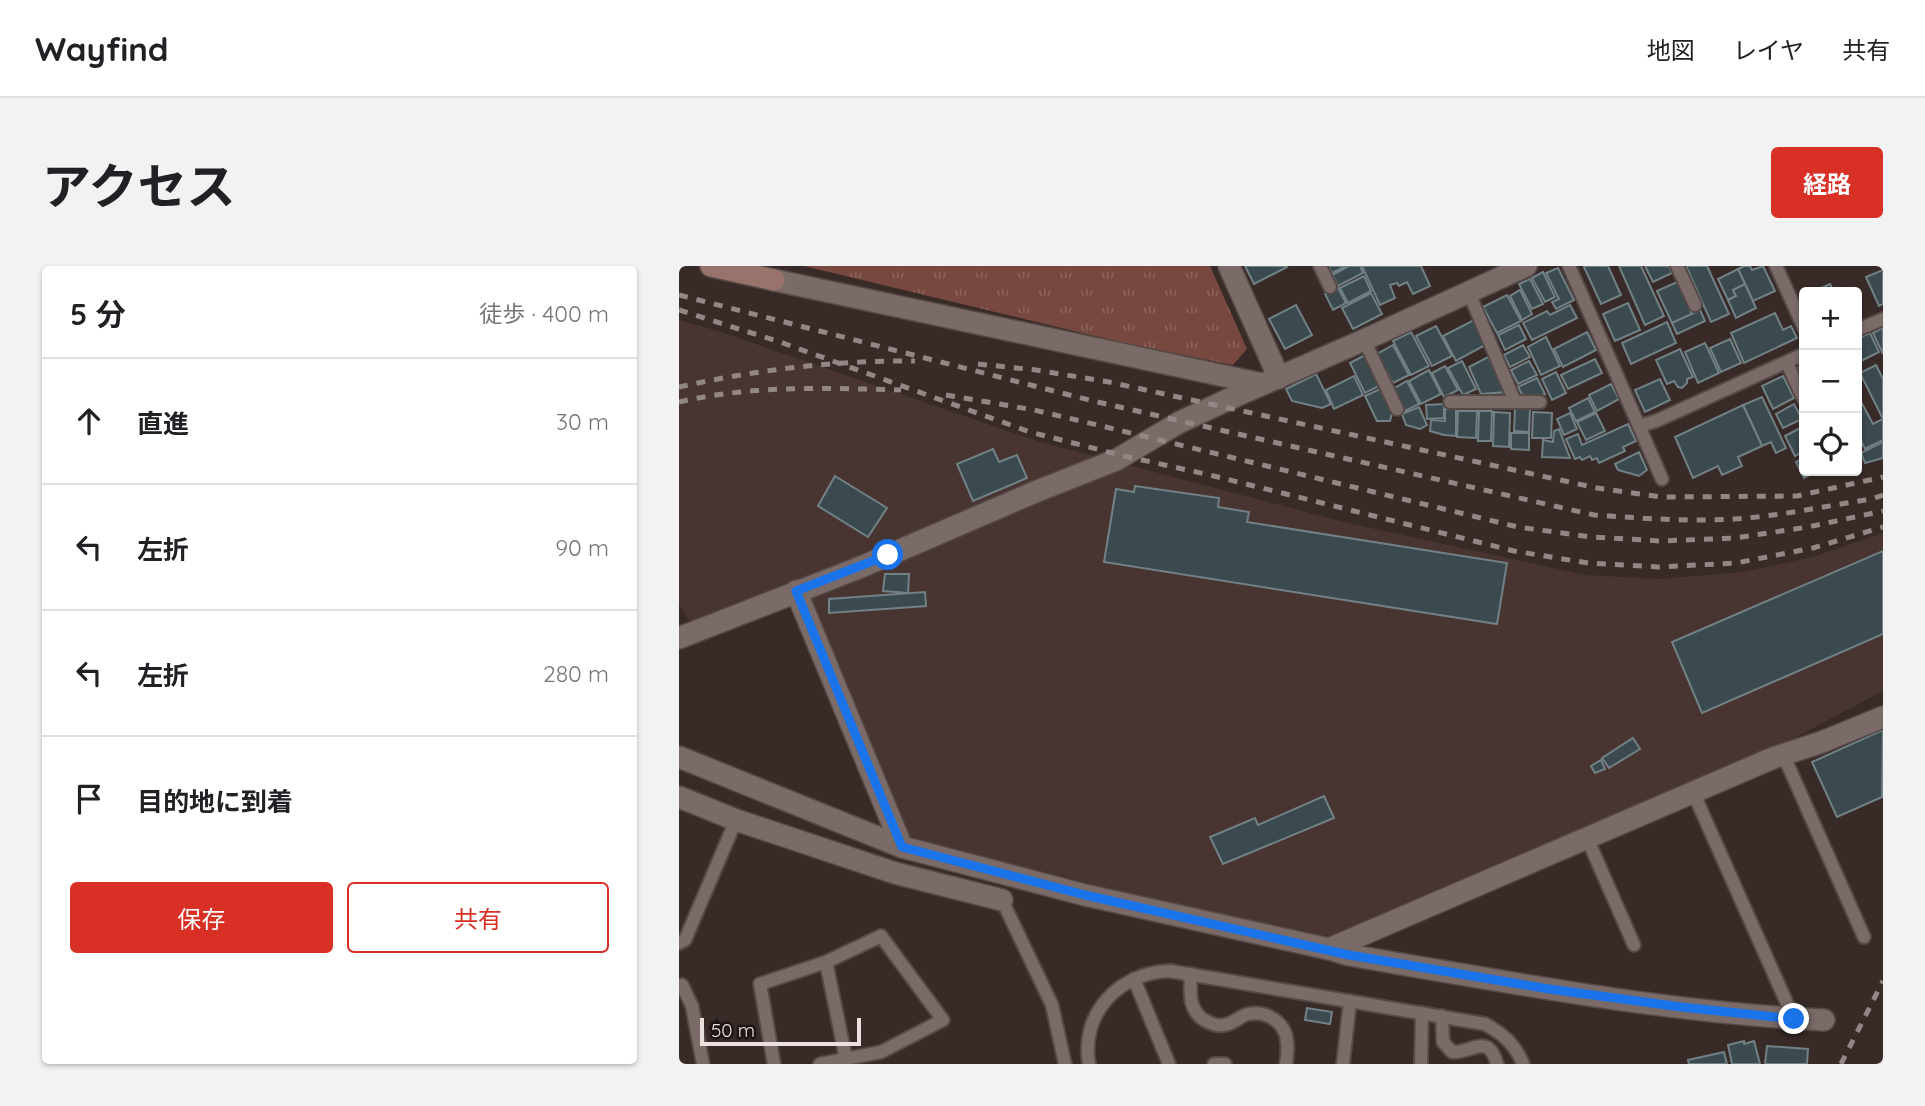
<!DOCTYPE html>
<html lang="ja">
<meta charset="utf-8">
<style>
body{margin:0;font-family:Quicksand,"Noto Sans JP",sans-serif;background:#f2f2f2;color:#202124}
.controls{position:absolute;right:21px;top:21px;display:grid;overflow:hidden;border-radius:7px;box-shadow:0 2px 5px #0004}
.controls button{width:63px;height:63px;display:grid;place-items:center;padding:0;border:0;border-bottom:2px solid #e0e0e0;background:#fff;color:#202124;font:35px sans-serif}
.scale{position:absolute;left:21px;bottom:18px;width:161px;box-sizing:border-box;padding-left:7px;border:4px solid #eae1df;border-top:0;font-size:19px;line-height:24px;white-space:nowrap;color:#eae1df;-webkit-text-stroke:5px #1b1413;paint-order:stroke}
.stop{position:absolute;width:21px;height:21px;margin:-16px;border:5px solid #1a73e8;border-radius:50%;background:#fff}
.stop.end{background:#1a73e8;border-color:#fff;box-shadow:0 2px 7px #0008}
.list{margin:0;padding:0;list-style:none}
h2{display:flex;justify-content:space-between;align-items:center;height:91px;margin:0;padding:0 28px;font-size:30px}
h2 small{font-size:23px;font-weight:400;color:#757577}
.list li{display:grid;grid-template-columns:46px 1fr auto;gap:21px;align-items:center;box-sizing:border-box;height:126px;padding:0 28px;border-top:2px solid #e0e0e0}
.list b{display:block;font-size:26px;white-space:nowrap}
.list em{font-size:23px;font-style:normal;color:#757577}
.actions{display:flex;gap:14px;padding:21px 28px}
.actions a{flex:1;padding:16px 0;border:2px solid #d93025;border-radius:7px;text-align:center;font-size:24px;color:#d93025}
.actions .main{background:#d93025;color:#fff}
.icon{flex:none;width:38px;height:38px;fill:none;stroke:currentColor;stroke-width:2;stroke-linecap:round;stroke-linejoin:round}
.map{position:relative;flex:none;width:1204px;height:798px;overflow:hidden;border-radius:7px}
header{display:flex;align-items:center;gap:42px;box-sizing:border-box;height:98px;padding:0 35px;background:#fff;border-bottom:2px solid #e0e0e0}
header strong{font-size:33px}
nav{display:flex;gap:38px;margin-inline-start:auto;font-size:24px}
.intro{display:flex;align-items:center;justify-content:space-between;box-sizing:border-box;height:168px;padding:0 42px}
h1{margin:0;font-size:49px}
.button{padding:18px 32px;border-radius:7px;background:#d93025;color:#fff;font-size:24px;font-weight:700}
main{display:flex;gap:42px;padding:0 42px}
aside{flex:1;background:#fff;border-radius:7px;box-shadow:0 2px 5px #0004}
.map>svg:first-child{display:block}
</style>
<header>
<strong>Wayfind</strong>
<nav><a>地図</a><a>レイヤ</a><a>共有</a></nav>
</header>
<div class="intro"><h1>アクセス</h1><a class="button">経路</a></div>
<main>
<aside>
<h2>5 分<small>徒歩 · 400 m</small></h2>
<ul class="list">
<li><svg class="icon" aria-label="ahead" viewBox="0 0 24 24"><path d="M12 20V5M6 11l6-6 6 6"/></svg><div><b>直進</b></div><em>30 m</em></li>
<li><svg class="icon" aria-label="left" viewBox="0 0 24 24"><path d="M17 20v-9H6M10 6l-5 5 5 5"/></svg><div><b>左折</b></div><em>90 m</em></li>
<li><svg class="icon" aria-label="left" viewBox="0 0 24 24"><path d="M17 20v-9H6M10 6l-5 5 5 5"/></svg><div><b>左折</b></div><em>280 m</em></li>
<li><svg class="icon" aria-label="arrive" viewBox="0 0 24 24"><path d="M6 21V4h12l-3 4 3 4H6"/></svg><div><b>目的地に到着</b></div></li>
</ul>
<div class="actions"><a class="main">保存</a><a>共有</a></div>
</aside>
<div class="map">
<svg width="1204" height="798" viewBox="0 0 1204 798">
<defs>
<pattern id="park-tufts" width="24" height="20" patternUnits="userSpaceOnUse" patternTransform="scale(1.75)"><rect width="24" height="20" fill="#76483f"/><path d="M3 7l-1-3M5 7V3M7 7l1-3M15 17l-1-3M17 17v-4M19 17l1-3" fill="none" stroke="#8a625a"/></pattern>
</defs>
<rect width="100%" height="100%" fill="#382a27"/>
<polygon fill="#483531" points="0,54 42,66 358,175 669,257 907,309 981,313 1065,306 1137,290 1204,267 1204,425 1106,477 658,672 494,638 225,571 121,316 21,357 9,353 0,338"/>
<polygon fill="url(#park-tufts)" points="125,0 531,0 568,83 554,99 449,78"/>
<g fill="#3b4a4f" stroke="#718186" stroke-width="2">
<polygon points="566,0 607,0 608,1 575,18"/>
<polygon points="649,0 667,0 653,7"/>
<polygon points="670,0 681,0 684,7 659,20 653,9"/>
<polygon points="683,0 742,0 751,20 734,28 728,16 720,20 718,17 711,19 716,32 701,39"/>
<polygon points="907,0 929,0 942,29 922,38 905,1"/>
<polygon points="940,0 962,0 985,50 966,59"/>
<polygon points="966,0 990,0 993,7 974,16"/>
<polygon points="1007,0 1028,0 1050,48 1032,56"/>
<polygon points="1065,0 1071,0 1073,4 1084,0 1096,25 1074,35 1059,3"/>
<polygon points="879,2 895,34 877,43 873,36 880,33 867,7"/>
<polygon points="1059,3 1066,18 1054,24 1057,30 1049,34 1039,13"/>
<polygon points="1204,4 1204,38 1200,40 1187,11"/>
<polygon points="864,6 876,31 866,36 853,12"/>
<polygon points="685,10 692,25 669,37 661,22"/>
<polygon points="851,13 864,38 853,43 840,18"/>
<polygon points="998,16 1013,48 993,57 978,25"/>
<polygon points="1066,18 1077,42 1057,52 1049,34 1057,30 1054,24"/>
<polygon points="1151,18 1155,26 1136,26 1135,25"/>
<polygon points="659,22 667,37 654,44 646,28"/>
<polygon points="841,24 853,48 843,54 831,30"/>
<polygon points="692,27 703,48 674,63 663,42"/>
<polygon points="828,29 842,55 818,67 804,41"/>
<polygon points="949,37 961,64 936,75 924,48"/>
<polygon points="617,39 633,69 606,83 590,53"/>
<polygon points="891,39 898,52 853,74 844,57 868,45 871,49"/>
<polygon points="1021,44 1026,55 998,68 993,57"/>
<polygon points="1096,47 1104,64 1112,60 1118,72 1065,97 1052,67"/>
<polygon points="795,54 808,78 777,95 764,70"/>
<polygon points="988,56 997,77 952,98 943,77"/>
<polygon points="840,59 847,73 826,84 819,69"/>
<polygon points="757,60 773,90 753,100 737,70"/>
<polygon points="1204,62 1204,88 1194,67"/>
<polygon points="732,66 750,100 732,109 714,75"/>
<polygon points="908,66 917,84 884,101 875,83"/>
<polygon points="1191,67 1200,86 1180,96 1178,90 1178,73"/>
<polygon points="867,71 881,100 862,109 849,81"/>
<polygon points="1051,73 1062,97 1042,106 1031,82"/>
<polygon points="1026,77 1040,107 1019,117 1006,86"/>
<polygon points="714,79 730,109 714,117 698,88"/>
<polygon points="844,79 851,91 831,101 825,89"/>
<polygon points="1001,83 1014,111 1008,113 1008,117 1003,122 999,121 995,115 988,118 977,94"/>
<polygon points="686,89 700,120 686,127 671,97"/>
<polygon points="809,91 827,126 802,128 790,101"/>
<polygon points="916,93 923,107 889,123 882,109"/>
<polygon points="783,95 797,123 784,129 769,102"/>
<polygon points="850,95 858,109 839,118 832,104"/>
<polygon points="1125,99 1125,115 1119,102"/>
<polygon points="1197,99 1204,113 1204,174 1186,183 1178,167 1178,128 1194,158 1204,153 1181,107"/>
<polygon points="766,100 779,124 765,131 753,107"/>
<polygon points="750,104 762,128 742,138 730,115"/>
<polygon points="877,106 887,127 873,134 863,113"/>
<polygon points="637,108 652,138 643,142 613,135 607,123"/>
<polygon points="675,110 684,129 655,143 647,124"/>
<polygon points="1104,110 1115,132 1094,143 1083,120"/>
<polygon points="858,112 866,128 859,132 858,129 853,132 851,129 845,132 839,121"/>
<polygon points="981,113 991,134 966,146 956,124"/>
<polygon points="728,115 740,138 726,145 714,123"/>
<polygon points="932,118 940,133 918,145 910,129"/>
<polygon points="701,123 713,147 711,155 698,155 686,130"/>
<polygon points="1083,131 1107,182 1097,187 1092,176 1083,180 1064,139"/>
<polygon points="909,132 916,146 897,155 890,142"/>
<polygon points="765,138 765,152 748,153 747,139"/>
<polygon points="1115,138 1123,153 1104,162 1097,148"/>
<polygon points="1064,139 1083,180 1059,191 1063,200 1043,209 1039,200 1014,212 996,171"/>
<polygon points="740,141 748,159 741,163 727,159 723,148"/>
<polygon points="766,143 777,143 777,170 765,169 751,165 752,154 766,155"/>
<polygon points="836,143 851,143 850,166 835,165"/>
<polygon points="779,145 798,145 797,172 778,171"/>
<polygon points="800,145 813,145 812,175 799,175"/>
<polygon points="815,146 831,147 830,181 814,180"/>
<polygon points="854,146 873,147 872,172 853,172"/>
<polygon points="891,147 898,163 885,169 878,153"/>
<polygon points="917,147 926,165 907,174 898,156"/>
<polygon points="949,158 957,175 944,181 946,185 920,197 918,192 913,194 911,190 903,194 901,191 896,193 887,173 899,168 903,179"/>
<polygon points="1125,160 1125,185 1116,190 1106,170"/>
<polygon points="880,163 891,192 863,191 864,174 874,176 875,165"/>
<polygon points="832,167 850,167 850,184 832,183"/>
<polygon points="1204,176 1204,192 1186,197 1182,187"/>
<polygon points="314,183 320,196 338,189 348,212 294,235 278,198"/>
<polygon points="960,186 968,204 960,210 939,204 936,198"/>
<polygon points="1125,192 1125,205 1146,205 1137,209 1136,206 1125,212 1117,196"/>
<polygon points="156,210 208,242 189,271 139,240"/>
<polygon points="456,220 540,232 539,241 570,246 568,256 828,297 818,358 425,296 437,223 455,226"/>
<polygon points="1204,285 1204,368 1023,447 993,376"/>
<polygon points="206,308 230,308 229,327 204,325"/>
<polygon points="246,326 247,340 150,347 150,333"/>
<polygon points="1204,464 1203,531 1158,551 1133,496"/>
<polygon points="954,472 961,483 930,502 923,492"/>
<polygon points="922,494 926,503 916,507 912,500"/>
<polygon points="645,530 655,552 544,598 531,571 576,552 579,559"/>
<polygon points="628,742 653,746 651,758 626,754"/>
<polygon points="1065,775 1065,778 1075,775 1081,798 1053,798 1049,779"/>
<polygon points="1088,780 1129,783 1128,798 1086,798"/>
<polygon points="1045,786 1048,798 1010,798 1009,794"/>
</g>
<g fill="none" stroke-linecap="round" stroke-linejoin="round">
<g stroke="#544946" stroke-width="16">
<g id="lane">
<polyline points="641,0 651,21"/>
<polyline points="890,0 960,160 977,155 1125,88"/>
<polyline points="998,0 1016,39"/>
<polyline points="1097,0 1125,62"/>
<polyline points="790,27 836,136"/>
<polyline points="1178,64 1204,53"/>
<polyline points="685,74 718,143"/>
<polyline points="1108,97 1125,134"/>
<polyline points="771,136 861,136"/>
<polyline points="960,160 983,213"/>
<polyline points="1104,488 1185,671"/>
<polyline points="1014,526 1115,753"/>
<polyline points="908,572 955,679"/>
<polyline points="323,634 373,739 386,798"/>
<polyline points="0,677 6,674 57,554"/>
<polyline points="147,696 167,793"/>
<path d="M512,708c-1,19 -3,39 17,48 4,2 11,4 16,3 9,-1 16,-9 24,-11 19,-4 38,9 39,28 1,7 0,15 -1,22"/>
<polyline points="455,713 490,798"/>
<polyline points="0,721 3,719 13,740 24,798"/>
<path d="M763,750l1,26 9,10c21,1 36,-20 45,12"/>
<polyline points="95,798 81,718 147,696 202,670 264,754 202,786 141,798"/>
<path d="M410,798c-9,-51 31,-92 81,-93l315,53c18,10 30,20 38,40"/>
<polyline points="535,798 546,798"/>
<polyline points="664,798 671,735"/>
<polyline points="742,798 743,747"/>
</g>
</g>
<g stroke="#544946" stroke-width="24">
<g id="street">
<polyline points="550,0 600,112"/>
<polyline points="95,14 583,118"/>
<polyline points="117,325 223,581 406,629 650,683 1094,492 1143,476 1204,451"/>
<polyline points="0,372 182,301 356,226 437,194 501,156 557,130 685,74 847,0"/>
<polyline points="0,491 223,581"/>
<polyline points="0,531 57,554 216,607 323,634"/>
<path d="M650,683l20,6c157,27 315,57 475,65"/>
</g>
</g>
<g stroke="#544946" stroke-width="24">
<polyline id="secondary" points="32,0 95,14"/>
</g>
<use href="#lane" stroke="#7b6b68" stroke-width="12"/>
<use href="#street" stroke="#7b6b68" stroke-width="21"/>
<use href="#secondary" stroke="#98736c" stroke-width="21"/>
<g stroke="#938785" stroke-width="5" stroke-dasharray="9 9" stroke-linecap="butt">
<path d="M0,29l414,106 501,114c47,3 93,7 140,4 46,-3 92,-13 138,-20l11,-4"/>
<polyline points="0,44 101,76 351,166 445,190 531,209 835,285 909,297 980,301 1057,297 1134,282 1204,261"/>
<polyline points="299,98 357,104 430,116 918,222 982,231 1118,230 1204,211"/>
<path d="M0,121c76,-17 158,-27 236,-26"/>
<polyline points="267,129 355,144 427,161 839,261 912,271 982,275 1056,272 1129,261 1204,245"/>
<path d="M0,136c73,-17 148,-14 222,-12"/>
<polyline points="1162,798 1204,715"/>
</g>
</g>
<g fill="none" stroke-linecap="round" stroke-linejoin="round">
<polyline stroke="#1a73e8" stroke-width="9" points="209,289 117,325 223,581 406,629 670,689 870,723 1002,741 1115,753"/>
</g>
</svg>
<div class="controls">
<button>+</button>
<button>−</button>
<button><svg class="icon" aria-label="locate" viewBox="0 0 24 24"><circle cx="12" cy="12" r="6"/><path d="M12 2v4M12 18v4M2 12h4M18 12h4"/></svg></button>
</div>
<div class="scale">50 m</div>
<div class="stop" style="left:209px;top:289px"></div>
<div class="stop end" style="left:1115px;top:753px"></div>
</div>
</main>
